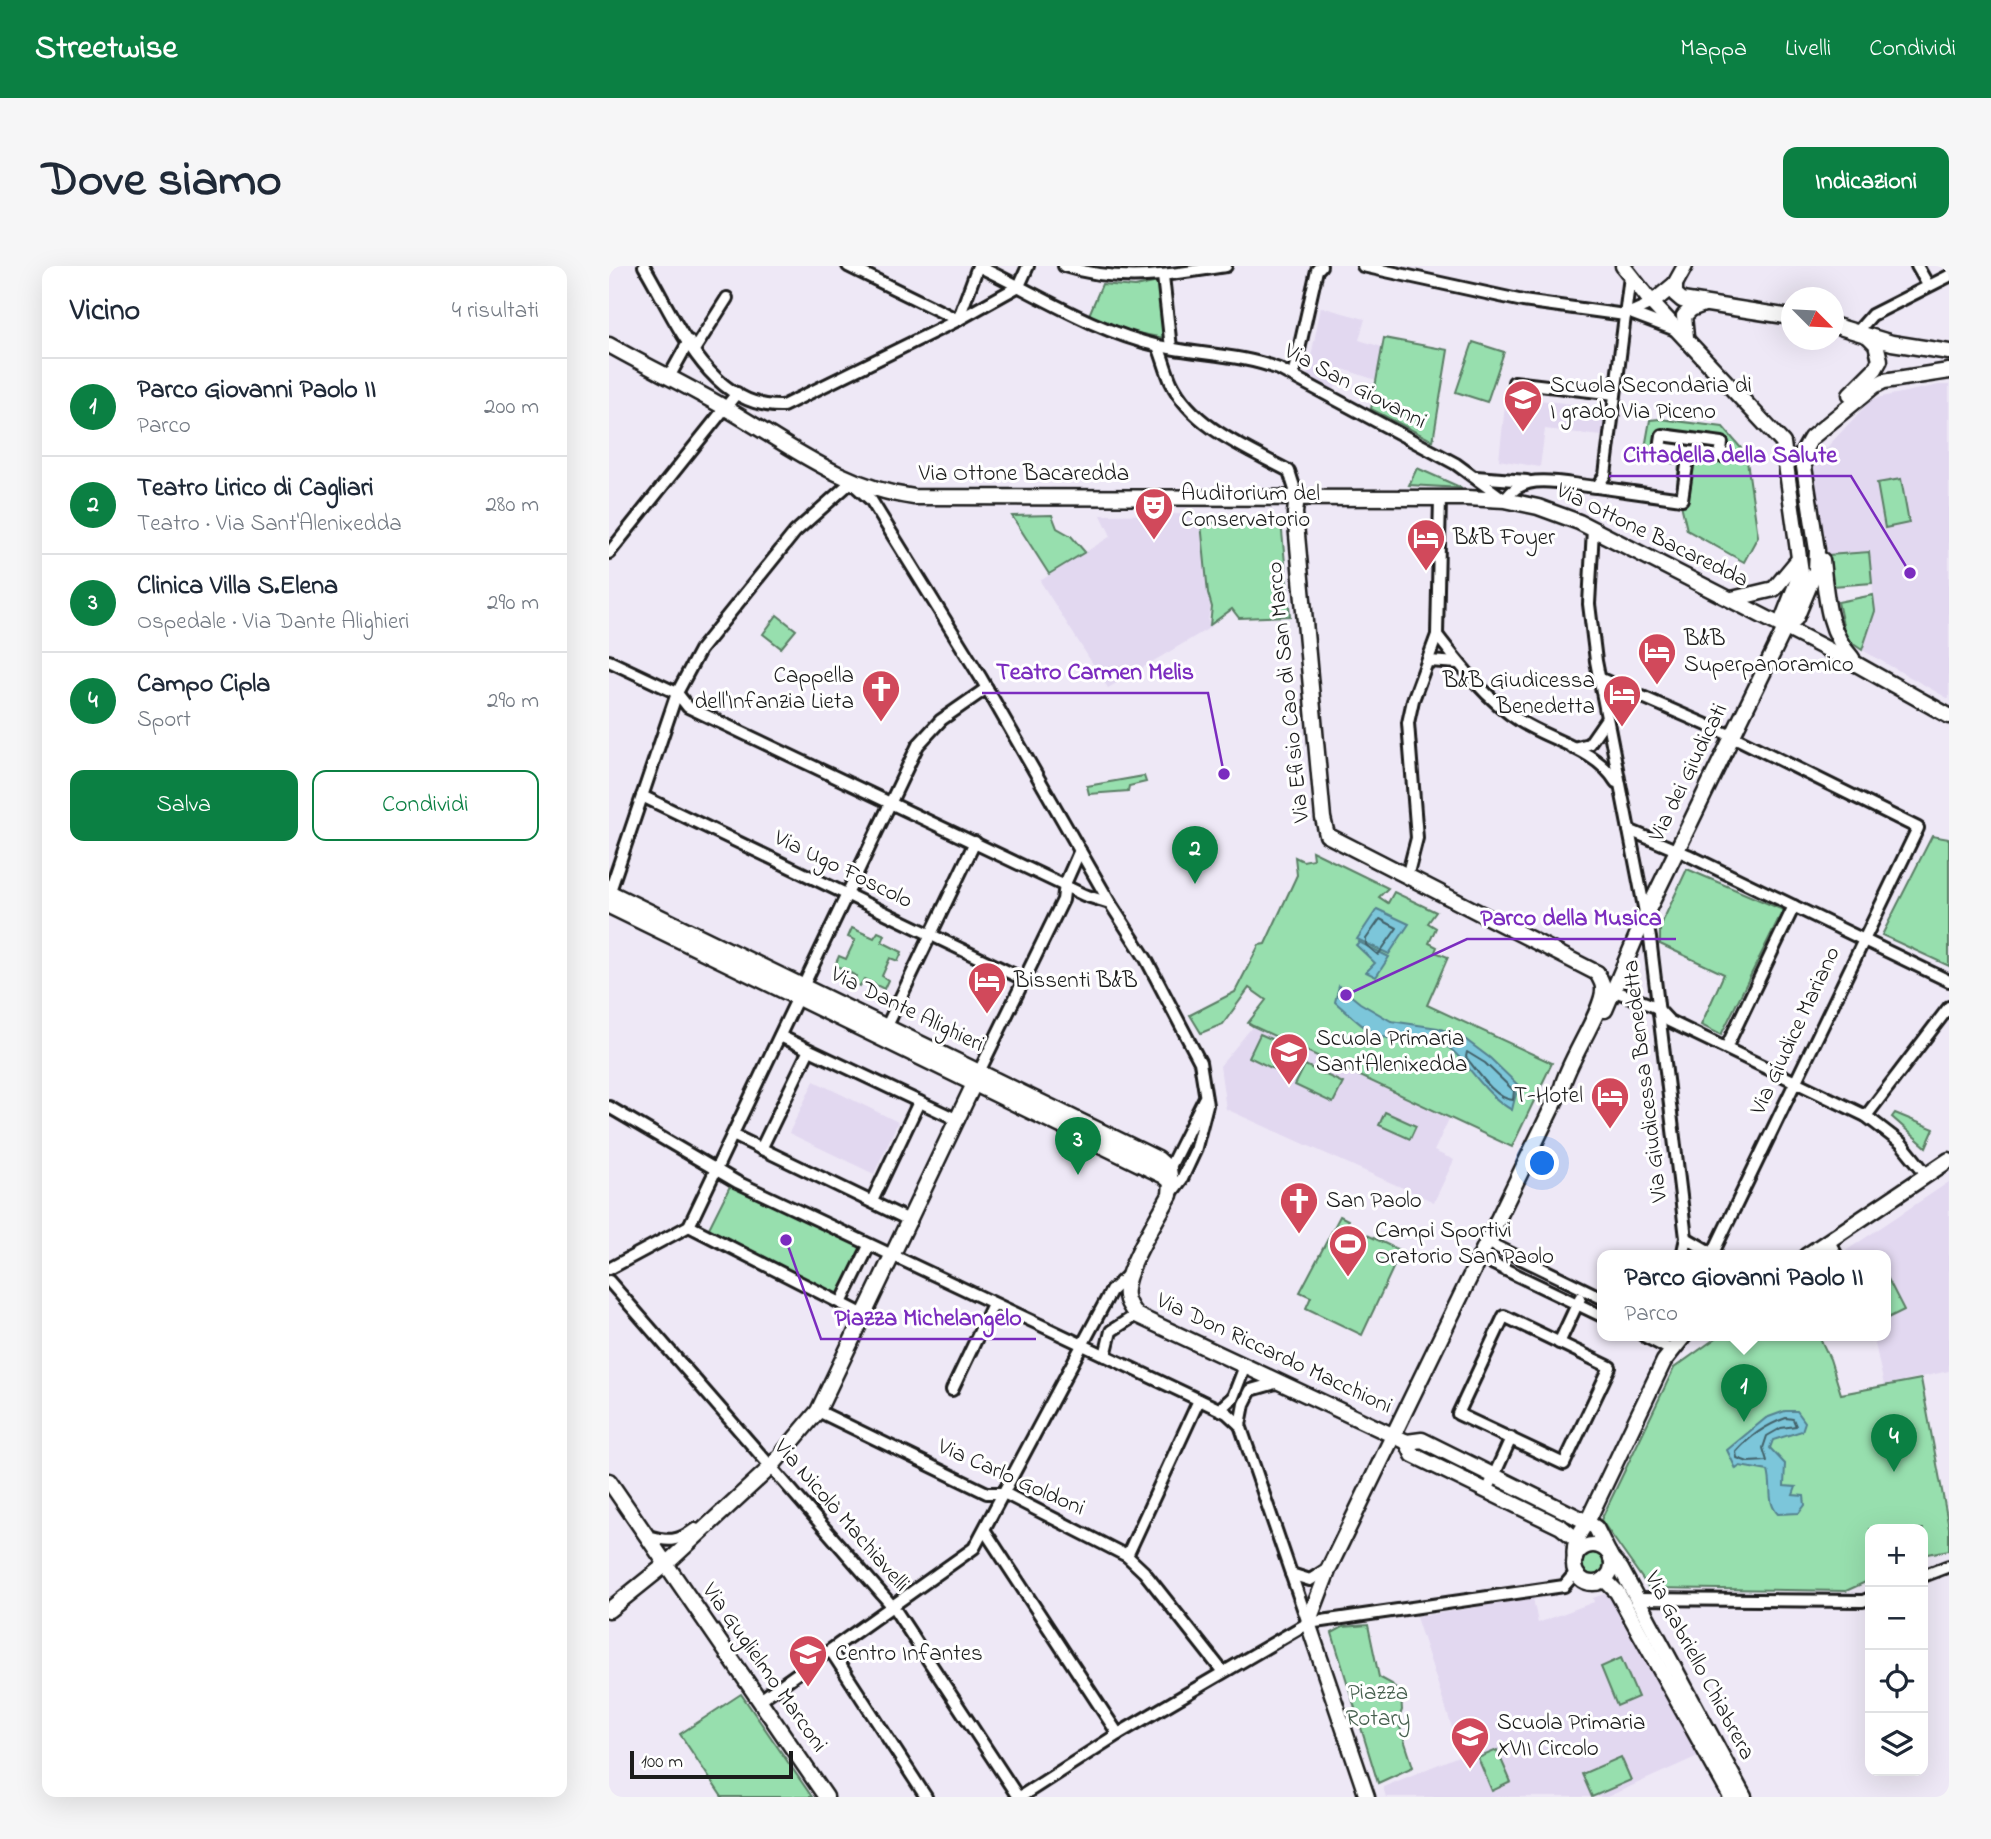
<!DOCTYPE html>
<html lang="it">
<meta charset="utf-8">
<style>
body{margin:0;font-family:"Indie Flower",sans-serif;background:#f6f6f7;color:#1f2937}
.controls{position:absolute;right:21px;bottom:21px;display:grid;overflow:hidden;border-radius:14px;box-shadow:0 7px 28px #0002}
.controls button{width:63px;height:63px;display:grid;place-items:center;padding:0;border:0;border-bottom:2px solid #e0e1e3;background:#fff;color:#1f2937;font:35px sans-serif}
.compass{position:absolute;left:1172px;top:21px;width:63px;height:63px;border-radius:50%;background:#fff;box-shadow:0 7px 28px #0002;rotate:114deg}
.scale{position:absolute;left:21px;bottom:18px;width:163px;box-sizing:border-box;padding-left:7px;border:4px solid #1c1c1c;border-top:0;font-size:19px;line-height:24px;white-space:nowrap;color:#1c1c1c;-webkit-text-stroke:5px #fff;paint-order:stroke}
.you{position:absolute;left:934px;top:898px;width:24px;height:24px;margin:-18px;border:5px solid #fff;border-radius:50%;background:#1a73e8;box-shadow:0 0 0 10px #1a73e833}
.badge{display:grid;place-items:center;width:46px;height:46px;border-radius:50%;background:#0b8043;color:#fff;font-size:23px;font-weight:700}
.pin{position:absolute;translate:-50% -58px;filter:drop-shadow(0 2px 4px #0008)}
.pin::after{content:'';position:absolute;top:37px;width:24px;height:21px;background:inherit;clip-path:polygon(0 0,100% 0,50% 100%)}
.popup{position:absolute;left:988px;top:984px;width:294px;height:91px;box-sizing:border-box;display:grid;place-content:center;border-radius:14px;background:#fff;filter:drop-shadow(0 2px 5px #0005);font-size:23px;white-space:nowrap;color:#747a83}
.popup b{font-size:26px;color:#1f2937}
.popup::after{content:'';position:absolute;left:50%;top:100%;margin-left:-14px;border:14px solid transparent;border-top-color:#fff}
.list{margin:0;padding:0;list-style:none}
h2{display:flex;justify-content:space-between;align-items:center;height:91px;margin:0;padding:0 28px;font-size:30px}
h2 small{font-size:23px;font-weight:400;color:#747a83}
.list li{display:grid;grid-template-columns:46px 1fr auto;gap:21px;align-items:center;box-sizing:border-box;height:98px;padding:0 28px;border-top:2px solid #e0e1e3}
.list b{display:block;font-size:26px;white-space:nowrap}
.list p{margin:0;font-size:23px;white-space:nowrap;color:#747a83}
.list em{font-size:23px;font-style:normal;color:#747a83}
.actions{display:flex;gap:14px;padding:21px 28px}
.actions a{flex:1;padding:16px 0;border:2px solid #0b8043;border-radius:14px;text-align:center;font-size:24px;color:#0b8043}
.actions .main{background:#0b8043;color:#fff}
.icon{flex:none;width:38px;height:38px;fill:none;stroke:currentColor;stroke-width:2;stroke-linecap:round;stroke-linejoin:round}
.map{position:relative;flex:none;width:1340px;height:1531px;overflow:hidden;border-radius:14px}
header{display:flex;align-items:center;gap:42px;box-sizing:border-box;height:98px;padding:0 35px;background:#0b8043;color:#fff}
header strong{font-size:33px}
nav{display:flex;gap:38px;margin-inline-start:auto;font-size:24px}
.intro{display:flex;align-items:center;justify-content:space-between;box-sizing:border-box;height:168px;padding:0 42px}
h1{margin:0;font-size:49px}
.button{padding:18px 32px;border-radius:14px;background:#0b8043;color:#fff;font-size:24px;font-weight:700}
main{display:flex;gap:42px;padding:0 42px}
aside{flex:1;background:#fff;border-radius:14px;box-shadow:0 7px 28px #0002}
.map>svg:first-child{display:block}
</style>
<header>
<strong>Streetwise</strong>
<nav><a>Mappa</a><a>Livelli</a><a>Condividi</a></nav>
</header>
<div class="intro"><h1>Dove siamo</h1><a class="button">Indicazioni</a></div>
<main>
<aside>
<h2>Vicino<small>4 risultati</small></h2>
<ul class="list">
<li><span class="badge">1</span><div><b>Parco Giovanni Paolo II</b><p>Parco</p></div><em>200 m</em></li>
<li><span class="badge">2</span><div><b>Teatro Lirico di Cagliari</b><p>Teatro · Via Sant'Alenixedda</p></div><em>280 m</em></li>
<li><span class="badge">3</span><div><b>Clinica Villa S.Elena</b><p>Ospedale · Via Dante Alighieri</p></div><em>290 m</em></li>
<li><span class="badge">4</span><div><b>Campo Cipla</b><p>Sport</p></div><em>290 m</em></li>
</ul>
<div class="actions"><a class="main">Salva</a><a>Condividi</a></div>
</aside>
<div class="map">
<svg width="1340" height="1531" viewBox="0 0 1340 1531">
<rect width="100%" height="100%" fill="#eee8f6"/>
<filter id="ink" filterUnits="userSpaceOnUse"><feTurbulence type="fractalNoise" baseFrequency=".0143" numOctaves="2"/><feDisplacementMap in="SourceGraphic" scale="14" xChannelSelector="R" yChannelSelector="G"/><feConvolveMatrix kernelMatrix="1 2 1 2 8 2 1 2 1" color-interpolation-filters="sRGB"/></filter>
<g filter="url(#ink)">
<g fill="#e2d8f0">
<polygon points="712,41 756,53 750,74 773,81 767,114 734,103 725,124 698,110"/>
<polygon points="1330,119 1340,119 1340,433 1253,384 1266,345 1260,286 1219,289 1203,206 1206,194 1263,133"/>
<polygon points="897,130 997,142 993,170 936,163 931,201 890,194"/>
<polygon points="583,248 584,258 592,257 599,327 603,334 599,355 602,361 499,422 431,315 502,270 492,249"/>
<polygon points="644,760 840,853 825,885 845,894 825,936 617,843 611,800"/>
<polygon points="205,815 289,856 265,908 180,867"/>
<polygon points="1340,916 1340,1105 1275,1119 1265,1073 1267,1070 1277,1070 1277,990 1237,990 1235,986"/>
<polygon points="1000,1326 1089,1490 998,1531 777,1531 774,1521 852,1489 807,1351 924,1332 929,1357 985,1336 984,1332"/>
</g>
<g fill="#97dfae" stroke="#5a7e65" stroke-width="2">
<polygon points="549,16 555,72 523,66 480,49 493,18 526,21"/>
<polygon points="775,72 839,84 824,175 762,143"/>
<polygon points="864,76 895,86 878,136 847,126"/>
<polygon points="1051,153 1114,161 1137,188 1149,270 1135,296 1078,264 1068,221 1070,198 1034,193 1041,154"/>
<polygon points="808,202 853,222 800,219"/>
<polygon points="1292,213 1300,257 1276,262 1268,217"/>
<polygon points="443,249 448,262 462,270 476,286 440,308 403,250"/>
<polygon points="672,255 681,350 630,352 623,343 601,359 603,341 599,327 592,257"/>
<polygon points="1260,286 1263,317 1224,320 1219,289"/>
<polygon points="1264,329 1266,345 1253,384 1237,373 1229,336"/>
<polygon points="168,349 187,364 172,382 154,368"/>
<polygon points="535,510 537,516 520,520 519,525 480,528 478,520"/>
<polygon points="1323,570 1340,573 1340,700 1273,669"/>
<polygon points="703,585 779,622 770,631 779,637 785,626 827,646 819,657 827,662 820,677 828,681 826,686 839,691 818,739 943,797 903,881 644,760 639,757 657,734 640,722 614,758 592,767 581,749 626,726 650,679 656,678 688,609 686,591 694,595 704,593"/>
<polygon points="1078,603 1174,644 1112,769 1092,759 1115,708 1051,678 1051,661"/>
<polygon points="243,662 265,672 269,666 276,669 273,676 293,686 289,695 281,692 273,710 279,714 275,723 255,713 251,720 244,717 247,710 226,699 230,690 237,693 246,674 239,671"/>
<polygon points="651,768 687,784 675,808 640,791"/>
<polygon points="696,799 734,817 724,837 686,819"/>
<polygon points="776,846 807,860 801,873 770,859"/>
<polygon points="1286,847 1325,863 1317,881 1283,851"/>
<polygon points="123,916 256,981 231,1031 98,966"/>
<polygon points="731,950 739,954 737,959 792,985 753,1069 697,1042 702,1031 691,1026"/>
<polygon points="1277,1009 1295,1044 1277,1053"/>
<polygon points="1110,1070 1210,1070 1221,1093 1232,1128 1312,1113 1340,1262 1340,1284 1314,1289 1314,1263 1261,1263 1261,1314 1237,1325 1040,1322 992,1254 1065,1102"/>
<circle cx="983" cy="1298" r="18"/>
<polygon points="759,1359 770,1411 783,1418 792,1430 793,1444 789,1455 804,1501 769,1517 723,1367 734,1361"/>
<polygon points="1012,1392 1029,1431 1008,1440 992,1401"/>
<polygon points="132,1428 203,1531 113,1531 71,1468"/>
<polygon points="888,1484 902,1516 883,1525 869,1492"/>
<polygon points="1012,1491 1022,1514 983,1531 973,1508"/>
</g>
<g fill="#7bc6da" stroke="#55828e" stroke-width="2">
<polygon points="768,643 800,658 780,688 748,673"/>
<polygon points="750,676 780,691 767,711 757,706 766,697 747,679"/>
<path d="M730,720l21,17 31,18 47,7 24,9 28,21 28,27 -6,25c-33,-18 -47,-57 -75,-70 -60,0 -57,2 -102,-38z"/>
<path d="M1176,1145h12l8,11 -3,9 -29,9 -3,8 15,16 -1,22 12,1 -3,8 11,1 1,9 -6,8 -21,1c-12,-13 -5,-26 -10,-43l-28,-5 -4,3 -9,-19 39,-32z"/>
</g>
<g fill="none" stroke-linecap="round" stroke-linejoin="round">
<g stroke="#426068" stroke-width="2">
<polygon points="771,653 788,662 769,689 757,679 757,673"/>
<path d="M858,786l18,11 29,28 -1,9c-18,-1 -36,-29 -47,-43z"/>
<path d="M1177,1152l7,1 3,7 -15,2 -14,8 -4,12 4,13 -19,1 -11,-4 -1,-6c14,-16 30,-27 50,-34z"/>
</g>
<g stroke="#1c1c1c" stroke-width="16">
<g id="street">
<path d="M35,0c32,53 65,143 139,140l175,-86 61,-34 9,-20"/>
<polyline points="239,0 349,54"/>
<path d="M369,0c59,28 116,65 181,80 40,9 81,8 120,23l177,95 49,36c19,-31 61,-15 92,-13l8,-12 25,-199"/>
<path d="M455,0c56,18 106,9 162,0"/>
<polyline points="754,0 914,35 1016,49 1043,37"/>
<polyline points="1308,0 1319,19"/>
<polyline points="554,10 562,82"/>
<polyline points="1024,48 1064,63"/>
<polyline points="349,54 369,0"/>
<polyline points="1249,65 1263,49 1340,10"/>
<path d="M549,80c5,12 8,25 13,36 21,45 77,67 118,89l8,25"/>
<polyline points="85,84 118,32"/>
<polyline points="684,110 708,4 712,0"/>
<polyline points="60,111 80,75"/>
<polyline points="905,116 1006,128"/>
<polyline points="867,211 918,215"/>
<polyline points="988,221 1073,233 1080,186 1111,190 1113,177 1053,169 1051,182 1080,186"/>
<polyline points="984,263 980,338 987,395 1041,672 1077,972 1073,990"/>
<polyline points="0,287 128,127"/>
<path d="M828,369c23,30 51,66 83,86 31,20 76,28 96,61"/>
<polyline points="0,395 68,427"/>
<polyline points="820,395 849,397"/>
<polyline points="990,412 1123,470 1309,562 1104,987"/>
<polyline points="68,427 79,441 475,629 501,637"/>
<polyline points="964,482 980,478 998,452"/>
<polyline points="33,530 416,714"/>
<polyline points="1020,564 1079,589 1340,715"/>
<polyline points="798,611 808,572 799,457 804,434 828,369 831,232"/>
<polyline points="0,628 68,427 91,384 186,266 242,216 262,234 372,412 501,637 537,693 591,796 598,839 586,885 573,913 561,929"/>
<polyline points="1006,725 1047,741 1060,755 1257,850 1292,877 1318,909"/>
<polyline points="278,760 366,576"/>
<polyline points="171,770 349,854"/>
<polyline points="1117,782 1185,640"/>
<polyline points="368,810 454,634 456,618 471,584"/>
<polyline points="0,841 128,916 618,1147 631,1159"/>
<polyline points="1257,850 1340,741"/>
<polyline points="124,869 302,955"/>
<polyline points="152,883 200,784"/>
<polyline points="560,903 595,833"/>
<polyline points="263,935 310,836"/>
<polyline points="80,960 309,479 332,454 378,422"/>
<polyline points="80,960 255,1049"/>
<polyline points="1077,972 1108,990"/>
<polyline points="1220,975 1228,990"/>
<polyline points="878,976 993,1032"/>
<polyline points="870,991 993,1050"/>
<polyline points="0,1003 80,960"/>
<polyline points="0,1015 285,1342 409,1531"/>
<polyline points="232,1037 260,980"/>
<polygon points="895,1050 1001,1101 955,1198 849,1148"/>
<polyline points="1035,1070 1062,1084"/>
<polyline points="950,1077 971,1032"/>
<polyline points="496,1090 502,1065 527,1049"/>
<polyline points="670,1116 642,1124 635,1138 631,1159 699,1357"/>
<polyline points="343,1124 384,1038"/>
<polyline points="611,1143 624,1131 636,1100"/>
<polyline points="209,1145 378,1227 395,1227 518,1290 535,1306 614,1406"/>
<polyline points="878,1225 902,1172"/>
<polyline points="376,1265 509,1468"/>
<path d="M39,1270c20,6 30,6 47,-7"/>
<polyline points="518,1290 590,1134"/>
<polyline points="682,1308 701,1314 720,1302"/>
<polyline points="1314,1310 1340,1300"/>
<polyline points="1027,1333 1254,1335 1261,1332"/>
<polyline points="699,1357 955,1320 967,1306"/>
<polyline points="222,1385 317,1531"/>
<polyline points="151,1434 365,1282 502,1025 520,1008"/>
<polyline points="411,1531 509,1468 699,1357"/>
</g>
</g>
<g stroke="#1c1c1c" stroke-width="19">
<g id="secondary">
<polyline points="1014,0 1043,37 1174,177 1192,306 1174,352 1176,362"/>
<polyline points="1066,18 1066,28 1073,34 1182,51"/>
<polyline points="1043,37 1066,18 1076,0"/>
<polyline points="1224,59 1283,77 1340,86"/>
<polyline points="1077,71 1075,50 1082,43 1095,38"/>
<path d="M0,79c39,22 79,41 118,64 61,35 115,79 187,88l552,1 39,2 33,7 41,15 279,143 91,51"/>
<polyline points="1241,128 1266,103 1271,94 1267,78 1259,70"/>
<polyline points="688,230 686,247 714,552 718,569 988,707"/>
<path d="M1213,294c4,35 5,71 30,98"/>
<polyline points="1123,333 1165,323 1190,293"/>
<polyline points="0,626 549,893 560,903 562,916"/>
<path d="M0,640l555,270 7,6 -1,13c-11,21 -48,78 -44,101 1,7 6,14 10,19l271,127 15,-2 165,82 9,6 12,24"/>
<polyline points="996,744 1037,648 1176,362 1187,352 1207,304 1208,284 1193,188 1202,172 1265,120 1275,115 1340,105"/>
<polyline points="1197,990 1340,894"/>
<polyline points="798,1176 804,1189 952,1261 967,1273"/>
<polyline points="0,1215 217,1531"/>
<circle cx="984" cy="1298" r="19"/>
<polyline points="1002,1292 1012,1303 1135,1531"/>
<path d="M966,1293c-3,-20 7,-27 15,-43l74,-155 20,-25"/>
<polyline points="995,1313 1008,1326 1122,1531"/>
<polyline points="0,1344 56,1299 162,1201 209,1145 364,820"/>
<path d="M758,1531l-59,-174 21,-55 233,-481c6,-26 43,-79 41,-99 0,-5 -4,-11 -6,-15"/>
</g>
</g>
<use href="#street" stroke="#fff" stroke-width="10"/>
<use href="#secondary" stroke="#fff" stroke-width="14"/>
</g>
</g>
<defs>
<g id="school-pin" transform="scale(2.0125)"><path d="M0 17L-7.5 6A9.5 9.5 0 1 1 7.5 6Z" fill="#d1495b" stroke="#fff"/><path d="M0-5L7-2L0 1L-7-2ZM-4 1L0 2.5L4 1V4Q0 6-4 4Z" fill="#fff"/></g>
<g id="theatre-pin" transform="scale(2.0125)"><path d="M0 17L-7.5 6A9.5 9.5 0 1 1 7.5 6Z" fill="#d1495b" stroke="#fff"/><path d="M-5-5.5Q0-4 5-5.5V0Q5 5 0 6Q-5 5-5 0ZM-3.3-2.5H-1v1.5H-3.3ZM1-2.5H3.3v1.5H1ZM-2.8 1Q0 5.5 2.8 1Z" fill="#fff"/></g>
<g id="hotel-pin" transform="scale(2.0125)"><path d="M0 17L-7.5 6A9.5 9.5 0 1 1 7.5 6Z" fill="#d1495b" stroke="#fff"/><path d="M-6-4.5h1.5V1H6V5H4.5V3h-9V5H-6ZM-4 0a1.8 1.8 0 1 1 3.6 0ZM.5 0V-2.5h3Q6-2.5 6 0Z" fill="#fff"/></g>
<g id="church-pin" transform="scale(2.0125)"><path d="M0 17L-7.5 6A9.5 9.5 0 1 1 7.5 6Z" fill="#d1495b" stroke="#fff"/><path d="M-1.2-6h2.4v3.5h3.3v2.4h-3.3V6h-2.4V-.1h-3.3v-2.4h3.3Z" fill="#fff"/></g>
<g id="stadium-pin" transform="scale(2.0125)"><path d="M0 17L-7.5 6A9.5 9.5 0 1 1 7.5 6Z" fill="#d1495b" stroke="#fff"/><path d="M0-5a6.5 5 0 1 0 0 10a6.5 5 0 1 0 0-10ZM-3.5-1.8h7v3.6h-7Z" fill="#fff"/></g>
</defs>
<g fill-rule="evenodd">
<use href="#school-pin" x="914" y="133"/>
<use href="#theatre-pin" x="545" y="241"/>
<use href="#hotel-pin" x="817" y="272"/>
<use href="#hotel-pin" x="1048" y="386"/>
<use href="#church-pin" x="272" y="423"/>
<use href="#hotel-pin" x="1013" y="428"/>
<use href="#hotel-pin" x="378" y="715"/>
<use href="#school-pin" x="680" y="786"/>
<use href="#hotel-pin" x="1001" y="830"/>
<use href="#church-pin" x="690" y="935"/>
<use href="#stadium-pin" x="739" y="978"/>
<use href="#school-pin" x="199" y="1388"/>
<use href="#school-pin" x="861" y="1470"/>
</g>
<g text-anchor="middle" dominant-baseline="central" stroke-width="6" stroke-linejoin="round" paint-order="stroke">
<g font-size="23" fill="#1c1c1c" stroke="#fff" text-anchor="start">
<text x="941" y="120">Scuola Secondaria di<tspan x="941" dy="26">I grado Via Piceno</tspan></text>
<text x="572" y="228">Auditorium del<tspan x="572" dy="26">Conservatorio</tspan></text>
<text x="844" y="272">B&amp;B Foyer</text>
<text x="1075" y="373">B&amp;B<tspan x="1075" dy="26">Superpanoramico</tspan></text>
<text x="245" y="410" text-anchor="end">Cappella<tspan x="245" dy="26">dell'Infanzia Lieta</tspan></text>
<text x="986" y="415" text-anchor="end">B&amp;B Giudicessa<tspan x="986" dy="26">Benedetta</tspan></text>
<text x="405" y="715">Bissenti B&amp;B</text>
<text x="707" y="773">Scuola Primaria<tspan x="707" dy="26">Sant'Alenixedda</tspan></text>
<text x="974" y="830" text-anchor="end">T-Hotel</text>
<text x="717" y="935">San Paolo</text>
<text x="766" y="965">Campi Sportivi<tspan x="766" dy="26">Oratorio San Paolo</tspan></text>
<text x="226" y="1388">Centro Infantes</text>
<text x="888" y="1457">Scuola Primaria<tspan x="888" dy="26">XVII Circolo</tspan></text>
</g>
<g font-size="23" fill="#1c1c1c" stroke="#fff">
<text transform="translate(746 121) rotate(28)">Via San Giovanni</text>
<text x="415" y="208">Via Ottone Bacaredda</text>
<text transform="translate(1043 270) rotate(26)">Via Ottone Bacaredda</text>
<text transform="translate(680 426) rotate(-96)">Via Efisio Cao di San Marco</text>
<text transform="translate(1080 507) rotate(-64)">Via dei Giudicati</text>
<text transform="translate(234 604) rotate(26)">Via Ugo Foscolo</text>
<text transform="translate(298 744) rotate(26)">Via Dante Alighieri</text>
<text transform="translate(1187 765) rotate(-65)">Via Giudice Mariano</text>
<text transform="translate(1037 815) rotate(-97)">Via Giudicessa Benedetta</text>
<text transform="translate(665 1088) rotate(25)">Via Don Riccardo Macchioni</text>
<text transform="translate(402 1212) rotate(24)">Via Carlo Goldoni</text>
<text transform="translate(232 1250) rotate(49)">Via Nicolò Machiavelli</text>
<text transform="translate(1090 1400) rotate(62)">Via Gabriello Chiabrera</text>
<text transform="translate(155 1402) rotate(55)">Via Guglielmo Marconi</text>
</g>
<g font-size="23" fill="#47604f" stroke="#fff">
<text x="769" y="1427">Piazza<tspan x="769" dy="26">Rotary</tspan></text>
</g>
</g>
<path fill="none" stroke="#7b2cbf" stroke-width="2.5" d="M1301 307L1242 210H1000M615 508L599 427H373M737 729L858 673H1067M177 974L212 1073H427"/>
<g fill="#7b2cbf" stroke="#fff" stroke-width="2.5">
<circle cx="1301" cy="307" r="7"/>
<circle cx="615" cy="508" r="7"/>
<circle cx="737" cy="729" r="7"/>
<circle cx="177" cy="974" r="7"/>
</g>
<g font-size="24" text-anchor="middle" font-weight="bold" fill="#7b2cbf" stroke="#fff" stroke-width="6" stroke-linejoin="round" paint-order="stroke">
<text x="1121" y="196">Cittadella della Salute</text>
<text x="486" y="413">Teatro Carmen Melis</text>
<text x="962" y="659">Parco della Musica</text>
<text x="319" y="1059">Piazza Michelangelo</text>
</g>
</svg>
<div class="controls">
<button>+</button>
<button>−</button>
<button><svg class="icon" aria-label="locate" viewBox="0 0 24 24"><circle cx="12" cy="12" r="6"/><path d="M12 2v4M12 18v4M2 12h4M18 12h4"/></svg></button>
<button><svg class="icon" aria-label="layers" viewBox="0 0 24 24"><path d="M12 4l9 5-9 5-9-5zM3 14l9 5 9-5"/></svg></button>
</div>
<svg class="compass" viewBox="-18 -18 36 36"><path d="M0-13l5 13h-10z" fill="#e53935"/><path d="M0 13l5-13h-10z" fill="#747a83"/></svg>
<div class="scale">100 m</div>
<div class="you"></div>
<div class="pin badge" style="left:1135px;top:1156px">1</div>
<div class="popup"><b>Parco Giovanni Paolo II</b>Parco</div>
<div class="pin badge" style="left:586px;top:618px">2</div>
<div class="pin badge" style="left:469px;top:909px">3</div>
<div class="pin badge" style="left:1285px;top:1206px">4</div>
</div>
</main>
